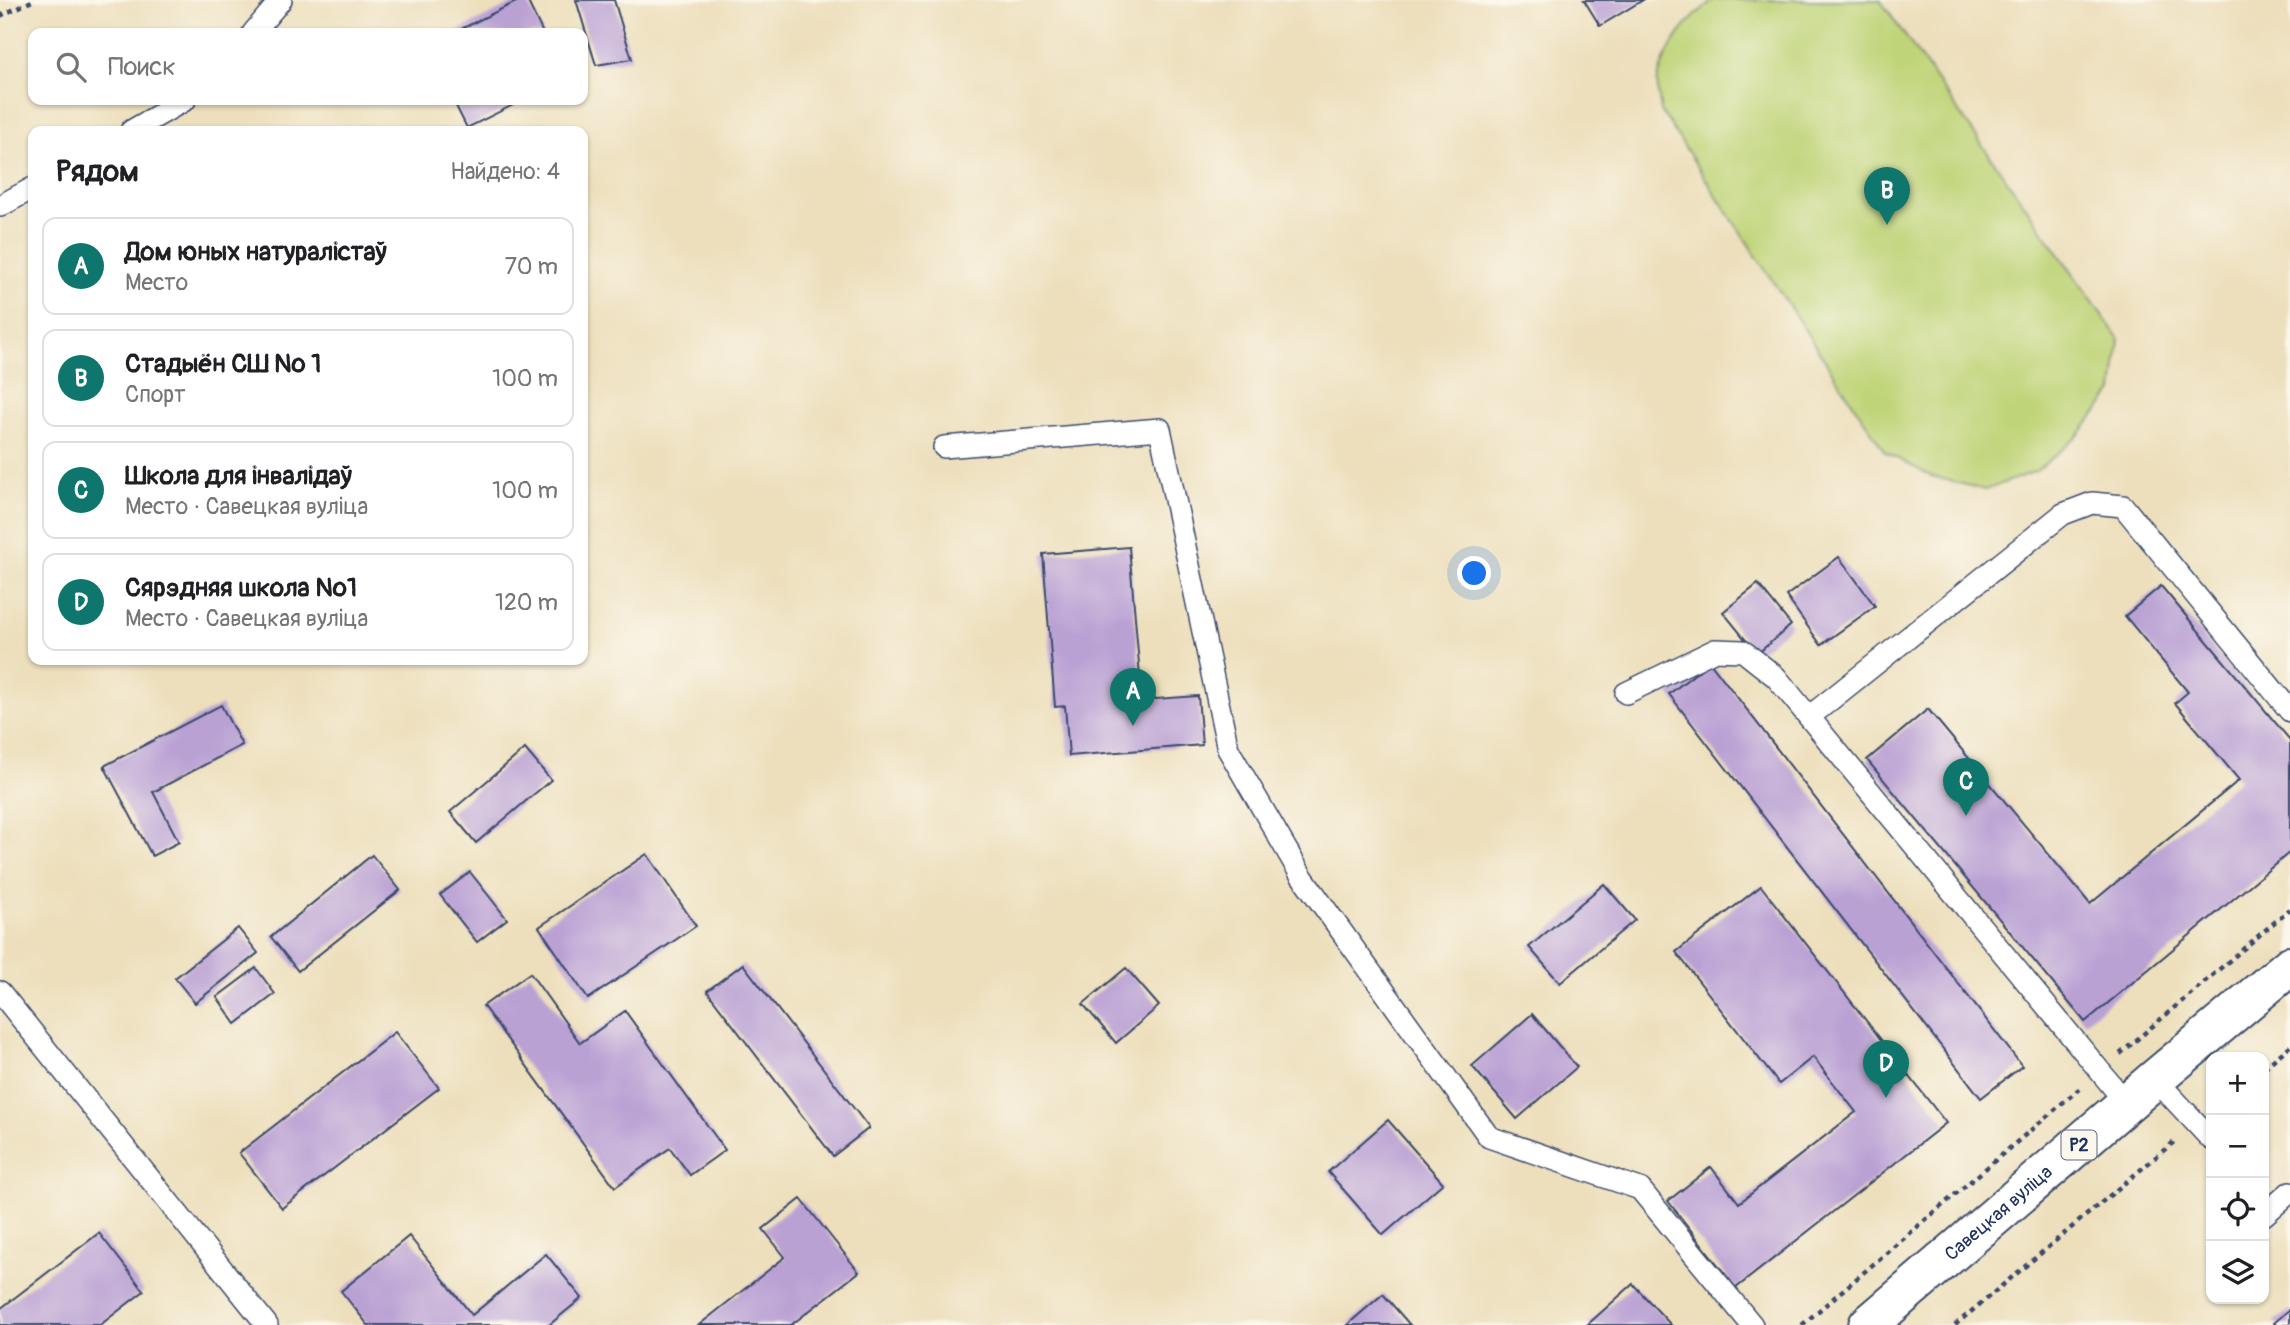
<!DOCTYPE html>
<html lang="ru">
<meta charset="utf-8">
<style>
body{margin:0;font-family:Pangolin,sans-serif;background:#f2f2f2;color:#202124}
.controls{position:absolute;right:21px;bottom:21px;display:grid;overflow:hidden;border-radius:14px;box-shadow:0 2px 5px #0004}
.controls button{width:63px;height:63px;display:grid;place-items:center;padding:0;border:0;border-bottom:2px solid #e0e0e0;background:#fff;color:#202124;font:35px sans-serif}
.you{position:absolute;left:1475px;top:574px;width:24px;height:24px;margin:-18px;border:5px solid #fff;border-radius:50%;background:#1a73e8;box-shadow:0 0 0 10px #1a73e833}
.badge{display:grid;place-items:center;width:46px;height:46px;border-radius:50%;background:#0f766e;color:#fff;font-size:23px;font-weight:700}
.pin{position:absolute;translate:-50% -58px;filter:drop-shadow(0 2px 4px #0008)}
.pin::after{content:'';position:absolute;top:37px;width:24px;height:21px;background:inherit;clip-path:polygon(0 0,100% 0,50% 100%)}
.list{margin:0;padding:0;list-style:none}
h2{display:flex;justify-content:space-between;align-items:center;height:91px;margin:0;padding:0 28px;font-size:30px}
h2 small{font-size:23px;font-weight:400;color:#757577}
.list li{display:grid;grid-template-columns:46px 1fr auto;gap:21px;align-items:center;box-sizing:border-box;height:98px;margin:0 14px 14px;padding:0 14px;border:2px solid #e0e0e0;border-radius:14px}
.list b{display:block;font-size:26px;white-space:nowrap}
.list p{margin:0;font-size:23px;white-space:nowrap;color:#757577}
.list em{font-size:23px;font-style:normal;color:#757577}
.icon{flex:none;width:38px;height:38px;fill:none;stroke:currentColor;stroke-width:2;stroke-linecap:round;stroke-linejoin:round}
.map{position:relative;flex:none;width:2290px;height:1325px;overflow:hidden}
.search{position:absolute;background:#fff;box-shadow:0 2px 5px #0004;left:28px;top:28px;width:560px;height:77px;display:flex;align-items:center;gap:18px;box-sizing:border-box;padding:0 24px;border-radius:14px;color:#757577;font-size:26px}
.panel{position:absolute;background:#fff;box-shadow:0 2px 5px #0004;left:28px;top:126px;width:560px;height:539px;border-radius:14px}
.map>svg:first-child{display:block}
</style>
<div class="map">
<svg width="2290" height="1325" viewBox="0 0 2290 1325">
<rect width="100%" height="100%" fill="#fbf7ec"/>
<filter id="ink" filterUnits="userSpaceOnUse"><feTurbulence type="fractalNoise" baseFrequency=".0143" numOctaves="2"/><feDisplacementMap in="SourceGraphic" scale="14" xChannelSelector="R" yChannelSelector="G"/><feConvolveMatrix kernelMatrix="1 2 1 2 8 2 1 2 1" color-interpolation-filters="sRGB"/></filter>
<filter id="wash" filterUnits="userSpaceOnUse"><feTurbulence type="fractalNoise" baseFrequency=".00686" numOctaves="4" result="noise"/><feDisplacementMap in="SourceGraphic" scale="28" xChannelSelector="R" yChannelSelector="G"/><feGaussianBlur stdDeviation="1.57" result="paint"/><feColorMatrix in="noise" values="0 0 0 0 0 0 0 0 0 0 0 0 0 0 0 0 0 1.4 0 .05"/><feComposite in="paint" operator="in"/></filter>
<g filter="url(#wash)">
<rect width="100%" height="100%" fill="#eddfbc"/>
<path fill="#bfd478" stroke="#6d826b" stroke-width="2" d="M1714,0h166l239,339 -6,53 -37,46 -40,33 -51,19 -54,-14 -46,-24 -224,-341c-1,-10 -5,-23 -3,-33 8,-31 30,-60 56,-78z"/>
<g id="blocks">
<g fill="#baa1d4">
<polygon points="520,0 527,0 543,33 453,33"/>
<polygon points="576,0 614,0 632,59 596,65"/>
<polygon points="1584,0 1643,0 1600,26"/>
<polygon points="453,100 523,100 467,128"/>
<polygon points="1129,547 1142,700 1198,696 1202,745 1069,756 1065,706 1055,707 1043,554"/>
<polygon points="1839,557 1875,606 1821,645 1786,596"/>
<polygon points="1758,584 1791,625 1757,654 1723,612"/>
<polygon points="2161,586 2290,740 2290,852 2085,1022 1867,760 1928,709 2090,904 2239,780 2175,703 2188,692 2125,616"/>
<polygon points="1710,662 2022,1066 1981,1098 1669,694"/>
<polygon points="221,705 242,745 153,792 179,842 152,856 104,766"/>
<polygon points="525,749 551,780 476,843 450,812"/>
<polygon points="647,854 696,926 588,999 539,927"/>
<polygon points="372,855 400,890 298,971 271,937"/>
<polygon points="470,872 507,919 477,942 440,895"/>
<polygon points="1604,884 1635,920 1560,983 1529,947"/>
<polygon points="1761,886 1946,1123 1736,1288 1668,1201 1711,1167 1739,1203 1856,1112 1813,1057 1779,1084 1676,952"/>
<polygon points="238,928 258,953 195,1003 175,978"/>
<polygon points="743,964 869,1128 833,1156 707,991"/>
<polygon points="256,968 275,994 236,1024 217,997"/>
<polygon points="1126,968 1159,1006 1116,1043 1083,1004"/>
<polygon points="530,973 580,1043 625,1011 725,1150 690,1175 670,1148 615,1187 483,1006"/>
<polygon points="1532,1014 1577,1067 1517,1119 1472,1066"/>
<polygon points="395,1032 439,1088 282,1208 239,1153"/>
<polygon points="1388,1120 1443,1183 1383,1235 1328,1172"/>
<polygon points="801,1199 859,1272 791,1325 699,1325 785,1257 763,1229"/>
<polygon points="99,1233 144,1291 100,1325 0,1325 0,1309"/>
<polygon points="409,1236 472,1315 546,1254 582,1298 549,1325 368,1325 341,1291"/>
<polygon points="1633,1284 1671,1325 1587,1325"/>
<polygon points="1383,1294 1410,1325 1347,1325"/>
<polygon points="2290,1309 2290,1325 2276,1325 2274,1323"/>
</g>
</g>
</g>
<g filter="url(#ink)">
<use href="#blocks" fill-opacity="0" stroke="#3a496c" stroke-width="2"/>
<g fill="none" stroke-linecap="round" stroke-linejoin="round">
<g stroke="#3a496c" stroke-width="24">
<g id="lane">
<polyline points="253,33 281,0"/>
<polyline points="131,131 185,100"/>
<polyline points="0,206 33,188"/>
<polyline points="944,447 1160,429 1228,749 1301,875 1489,1137 1640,1189 1752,1325"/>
<polyline points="1626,693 1715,650 1743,651 1776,677 2127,1104"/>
<polyline points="1809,717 2063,514 2092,503 2123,506 2290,711"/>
<polyline points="0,992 267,1325"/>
<polyline points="2155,1079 2211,1139"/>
<polyline points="2264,1215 2290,1192"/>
</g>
</g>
<g stroke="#3a496c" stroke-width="42">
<g id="primary">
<path id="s1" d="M1868,1325l287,-246 135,-113"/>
</g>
</g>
<g stroke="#3a496c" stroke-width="4.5" stroke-dasharray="5 5" stroke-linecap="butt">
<polyline points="0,16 34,0"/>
<polyline points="2120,1054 2290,909"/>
<polyline points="2264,1068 2290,1046"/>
<polyline points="1802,1325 2079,1089"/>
<polyline points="1955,1325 2175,1141"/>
</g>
<use href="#lane" stroke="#fff" stroke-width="21"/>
<use href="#primary" stroke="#fff" stroke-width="38"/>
</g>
</g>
<g text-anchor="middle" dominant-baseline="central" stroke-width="5" stroke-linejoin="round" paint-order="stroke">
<rect fill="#fbf7ec" stroke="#5e6b89" stroke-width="2" x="2061.5" y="1130.5" width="35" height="29" rx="5"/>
<g font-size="18" font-weight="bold" fill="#1b2f5e">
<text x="2079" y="1145">Р2</text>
</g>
<g font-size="19" fill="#1b2f5e" stroke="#fbf7ec">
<text stroke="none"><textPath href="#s1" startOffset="172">Савецкая вуліца</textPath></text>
</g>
</g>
</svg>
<div class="controls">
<button>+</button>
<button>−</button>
<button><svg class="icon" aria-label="locate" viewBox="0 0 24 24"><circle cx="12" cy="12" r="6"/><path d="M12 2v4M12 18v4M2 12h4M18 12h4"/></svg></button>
<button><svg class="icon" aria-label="layers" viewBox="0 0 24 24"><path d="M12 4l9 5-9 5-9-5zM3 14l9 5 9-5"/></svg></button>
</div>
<div class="you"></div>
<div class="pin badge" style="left:1133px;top:726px">A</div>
<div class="pin badge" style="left:1887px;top:225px">B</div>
<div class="pin badge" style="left:1966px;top:816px">C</div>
<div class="pin badge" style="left:1886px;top:1098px">D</div>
<div class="search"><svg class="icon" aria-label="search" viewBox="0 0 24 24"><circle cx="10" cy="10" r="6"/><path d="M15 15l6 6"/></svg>Поиск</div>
<section class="panel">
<h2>Рядом<small>Найдено: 4</small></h2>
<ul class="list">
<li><span class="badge">A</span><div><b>Дом юных натуралістаў</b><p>Место</p></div><em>70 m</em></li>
<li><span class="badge">B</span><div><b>Стадыён СШ № 1</b><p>Спорт</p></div><em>100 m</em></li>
<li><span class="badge">C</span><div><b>Школа для інвалідаў</b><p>Место · Савецкая вуліца</p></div><em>100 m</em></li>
<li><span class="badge">D</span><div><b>Сярэдняя школа №1</b><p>Место · Савецкая вуліца</p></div><em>120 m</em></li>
</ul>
</section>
</div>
